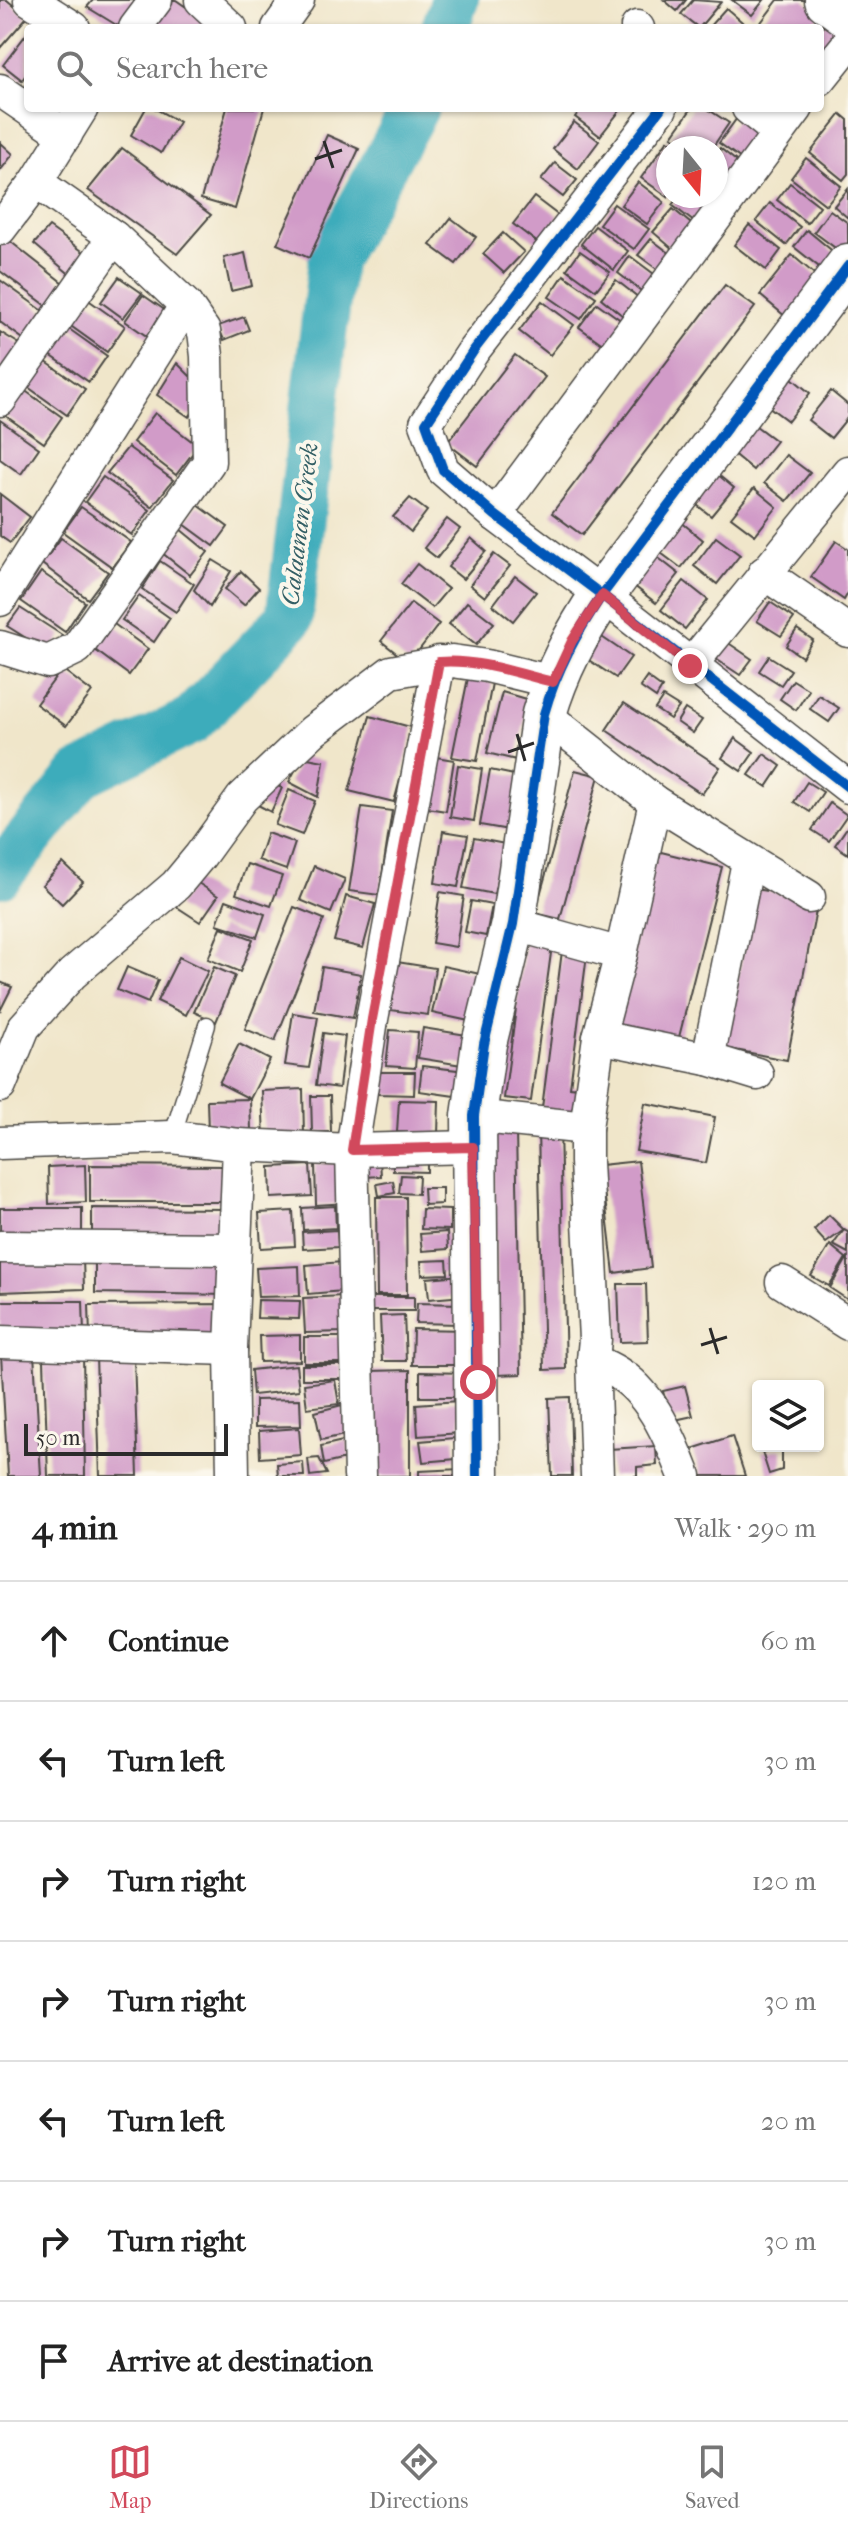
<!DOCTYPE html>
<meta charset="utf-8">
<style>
body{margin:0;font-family:"IM FELL French Canon",serif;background:#f2f2f2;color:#222}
.controls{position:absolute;right:24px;bottom:24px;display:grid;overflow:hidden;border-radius:8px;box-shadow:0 2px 6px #0004}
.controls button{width:72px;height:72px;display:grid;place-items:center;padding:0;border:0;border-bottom:2px solid #e0e0e0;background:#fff;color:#222;font:40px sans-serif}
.compass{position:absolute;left:656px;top:136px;width:72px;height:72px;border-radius:50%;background:#fff;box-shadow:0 2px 6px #0004;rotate:162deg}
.scale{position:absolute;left:24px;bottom:20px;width:204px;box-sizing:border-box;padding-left:8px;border:4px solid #2b2b2b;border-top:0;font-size:22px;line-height:28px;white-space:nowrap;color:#2b2b2b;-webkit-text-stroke:6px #fbf7ec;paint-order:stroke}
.stop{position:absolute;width:24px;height:24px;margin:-18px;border:6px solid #d1495b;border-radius:50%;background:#fff}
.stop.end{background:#d1495b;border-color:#fff;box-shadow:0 2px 8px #0008}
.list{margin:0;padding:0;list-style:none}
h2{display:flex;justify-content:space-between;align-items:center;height:104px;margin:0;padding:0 32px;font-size:34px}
h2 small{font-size:26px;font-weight:400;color:#767676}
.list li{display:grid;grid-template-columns:52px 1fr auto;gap:24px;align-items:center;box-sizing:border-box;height:120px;padding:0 32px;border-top:2px solid #e0e0e0}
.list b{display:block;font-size:30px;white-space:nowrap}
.list em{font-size:26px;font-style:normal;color:#767676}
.icon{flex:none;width:44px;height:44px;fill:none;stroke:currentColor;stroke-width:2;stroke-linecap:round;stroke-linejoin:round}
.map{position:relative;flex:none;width:848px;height:1476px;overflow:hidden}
.search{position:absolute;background:#fff;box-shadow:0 2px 6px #0004;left:24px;right:24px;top:24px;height:88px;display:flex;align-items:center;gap:20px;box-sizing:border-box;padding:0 28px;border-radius:8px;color:#767676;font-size:30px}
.sheet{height:944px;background:#fff}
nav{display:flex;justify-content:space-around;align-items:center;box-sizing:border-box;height:112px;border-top:2px solid #e0e0e0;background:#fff;font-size:22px;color:#767676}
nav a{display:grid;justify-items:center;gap:4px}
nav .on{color:#d1495b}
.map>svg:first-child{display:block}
</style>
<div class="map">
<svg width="848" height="1476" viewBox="0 0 848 1476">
<rect width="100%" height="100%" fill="#fbf7ec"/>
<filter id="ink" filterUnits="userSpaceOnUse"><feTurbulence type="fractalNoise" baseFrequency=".0125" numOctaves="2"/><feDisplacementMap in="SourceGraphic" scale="16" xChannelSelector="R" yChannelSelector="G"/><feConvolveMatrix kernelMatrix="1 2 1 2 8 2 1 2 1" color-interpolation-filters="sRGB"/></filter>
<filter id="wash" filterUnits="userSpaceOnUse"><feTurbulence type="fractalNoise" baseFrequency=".006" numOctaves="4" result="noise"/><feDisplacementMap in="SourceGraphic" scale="32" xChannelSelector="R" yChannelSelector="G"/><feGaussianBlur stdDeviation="1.8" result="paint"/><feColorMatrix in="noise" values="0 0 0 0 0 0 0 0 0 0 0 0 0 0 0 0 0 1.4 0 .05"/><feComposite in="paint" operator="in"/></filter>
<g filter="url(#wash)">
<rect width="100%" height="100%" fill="#f0e6ca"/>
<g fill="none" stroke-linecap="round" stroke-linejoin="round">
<g stroke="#3eacbb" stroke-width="48">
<polyline points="445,28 455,0"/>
<polyline points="0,874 81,774 191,721 289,619 332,260 415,108"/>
</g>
</g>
<g id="blocks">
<g fill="#d19bc8">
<polygon points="0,0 7,0 27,17 0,48"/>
<polygon points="93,0 136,0 118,26 87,7"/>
<polygon points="169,0 176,0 216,28 161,28 153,22"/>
<polygon points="664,0 686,0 677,11"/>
<polygon points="693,0 721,2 699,28 681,14"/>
<polygon points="732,0 764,0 752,15"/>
<polygon points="778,0 804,0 821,14 810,28 763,28 759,25"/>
<polygon points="726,8 749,28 708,28"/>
<polygon points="830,18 845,33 820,64 820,32"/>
<polygon points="28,32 28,72 22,80 3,65"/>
<polygon points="146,108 154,108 179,122 161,153 131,135"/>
<polygon points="227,108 264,108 235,209 201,199"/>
<polygon points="582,108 622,108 600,136 575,117"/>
<polygon points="692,108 706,108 729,123 712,148 690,148 672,136"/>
<polygon points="742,111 774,134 751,166 719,143"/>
<polygon points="841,114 848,120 848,174 843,180 810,153"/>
<polygon points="574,122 599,141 578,169 553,149"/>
<polygon points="327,135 359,149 309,258 277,244"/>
<polygon points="668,140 679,148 668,148 668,197 641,178"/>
<polygon points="0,142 13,154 0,171"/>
<polygon points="122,148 211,215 177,254 88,190"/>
<polygon points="720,148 746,169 726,195 716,188 716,153"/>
<polygon points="806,158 841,186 826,205 791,178"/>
<polygon points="555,163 577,180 563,197 541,180"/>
<polygon points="638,182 664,202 647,224 621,205"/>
<polygon points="790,183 820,206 807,223 777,200"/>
<polygon points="848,189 848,218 834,206"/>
<polygon points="679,196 716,196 703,229 672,205"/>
<polygon points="534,197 559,216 538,243 513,224"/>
<polygon points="770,203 800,227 786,245 756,221"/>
<polygon points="614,204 649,229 634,249 599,224"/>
<polygon points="673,209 702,233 682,257 653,232"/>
<polygon points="830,210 848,223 848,245 842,253 814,232"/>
<polygon points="451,218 476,237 456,264 430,245"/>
<polygon points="749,225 781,250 766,270 734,245"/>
<polygon points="595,226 628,251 614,270 581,244"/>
<polygon points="49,227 89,256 73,277 34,244"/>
<polygon points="807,230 836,254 823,270 794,247"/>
<polygon points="503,233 524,252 504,273 483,254"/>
<polygon points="6,238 68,287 51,309 0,271 0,246"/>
<polygon points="651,239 680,261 668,277 638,255"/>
<polygon points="580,251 610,272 596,290 567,269"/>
<polygon points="245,253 252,286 231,291 224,258"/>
<polygon points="792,255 825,283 792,322 760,295"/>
<polygon points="630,256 662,280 649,297 618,273"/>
<polygon points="564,275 596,297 581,319 549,297"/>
<polygon points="119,277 142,293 123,318 101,302"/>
<polygon points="0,280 46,313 26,341 0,322"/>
<polygon points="616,280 643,301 628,320 601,298"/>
<polygon points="725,285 755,307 582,535 552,513"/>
<polygon points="80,294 125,326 107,352 61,319"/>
<polygon points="143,295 166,311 148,337 125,321"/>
<polygon points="542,301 574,325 550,355 519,331"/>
<polygon points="597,303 629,326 611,350 579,327"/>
<polygon points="244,317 249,330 224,340 218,326"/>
<polygon points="62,324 107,356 89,382 43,350"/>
<polygon points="0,332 23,346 5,371 0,368"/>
<polygon points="515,355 545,377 477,466 447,443"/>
<polygon points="39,357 85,389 67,415 21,382"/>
<polygon points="177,363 207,393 189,417 157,395"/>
<polygon points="787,374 810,393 788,421 764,403"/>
<polygon points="17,385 62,417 44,443 0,412"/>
<polygon points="831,391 848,405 848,417 831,438 808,420"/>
<polygon points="155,413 198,446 176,475 133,442"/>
<polygon points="0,420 39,448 21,474 0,459"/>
<polygon points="752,423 776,441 753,470 730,451"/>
<polygon points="128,447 173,480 152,507 107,473"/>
<polygon points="786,455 810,473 787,501 764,483"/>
<polygon points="711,469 734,488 711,516 688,498"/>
<polygon points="103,477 150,510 132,535 85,502"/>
<polygon points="754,488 777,507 755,535 731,517"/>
<polygon points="0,494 30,517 10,543 0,536"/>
<polygon points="410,498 427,511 411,532 393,517"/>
<polygon points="198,505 228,527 214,546 184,524"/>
<polygon points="81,507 131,542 112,567 63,532"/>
<polygon points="447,519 460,529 437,558 424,548"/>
<polygon points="680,521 703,540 681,568 657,550"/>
<polygon points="180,529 208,552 190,575 161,552"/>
<polygon points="716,537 740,555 717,584 694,566"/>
<polygon points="61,538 108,572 88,599 42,564"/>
<polygon points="471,538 486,551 463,579 448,567"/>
<polygon points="836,541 848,549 848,593 844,600 811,577"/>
<polygon points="494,554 510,566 485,597 470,585"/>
<polygon points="656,556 679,574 656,603 633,585"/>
<polygon points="213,560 231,571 210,607 194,590"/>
<polygon points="160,561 194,584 176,612 142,589"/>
<polygon points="417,564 448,589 432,608 401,584"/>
<polygon points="241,571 259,588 244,605 225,589"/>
<polygon points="41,572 85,602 65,632 21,601"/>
<polygon points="515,576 536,592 513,621 493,605"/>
<polygon points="684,581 708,600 685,629 661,610"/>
<polygon points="139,596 170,618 154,642 122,620"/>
<polygon points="467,602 494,623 476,645 449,624"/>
<polygon points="770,602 794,618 781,636 757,621"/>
<polygon points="411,603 439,624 409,663 381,641"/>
<polygon points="20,608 62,635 50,653 7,626"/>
<polygon points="114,624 148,649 129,675 95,650"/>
<polygon points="590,629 631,657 616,678 575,651"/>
<polygon points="797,629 813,640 802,657 786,646"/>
<polygon points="727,642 752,659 740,675 716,659"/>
<polygon points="769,656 791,670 781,685 759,671"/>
<polygon points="62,669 92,692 66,726 36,704"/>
<polygon points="647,677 662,688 656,698 640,687"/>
<polygon points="468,678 492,683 477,761 452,757"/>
<polygon points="793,680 809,690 796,710 780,699"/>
<polygon points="502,692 529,700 516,760 487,753"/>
<polygon points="819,695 839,708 829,722 810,709"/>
<polygon points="663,697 679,707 670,719 655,709"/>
<polygon points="624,703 720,767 702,794 606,730"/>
<polygon points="685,709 702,720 693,733 677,722"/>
<polygon points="370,716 414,728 394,802 349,791"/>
<polygon points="735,738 754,752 741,771 722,758"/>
<polygon points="764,754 781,766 767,787 749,775"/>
<polygon points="430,756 454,760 446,811 421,807"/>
<polygon points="302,757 324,761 318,797 289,782"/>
<polygon points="458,765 482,769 474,821 450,817"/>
<polygon points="490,770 519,776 509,830 480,825"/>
<polygon points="575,770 599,776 560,919 535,913"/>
<polygon points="267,781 282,788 271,812 256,804"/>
<polygon points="807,782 823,792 810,812 794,802"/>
<polygon points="289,790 315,801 302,835 275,825"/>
<polygon points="830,803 847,815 829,841 812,830"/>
<polygon points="362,807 392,811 379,895 349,891"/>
<polygon points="848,826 848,854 835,845"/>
<polygon points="443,831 468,835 458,887 435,883"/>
<polygon points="267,833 295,843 286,870 258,860"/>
<polygon points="474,838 505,844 494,894 463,888"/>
<polygon points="657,851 722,867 677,1045 612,1028"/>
<polygon points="63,863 83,882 62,904 42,885"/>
<polygon points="247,864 282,876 271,906 236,894"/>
<polygon points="314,866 345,879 331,913 300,900"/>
<polygon points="195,881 218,896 200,922 177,907"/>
<polygon points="755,889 818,900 787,1060 725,1048"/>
<polygon points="440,892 464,896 456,947 432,943"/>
<polygon points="346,896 375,904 363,948 334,941"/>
<polygon points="226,900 265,914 257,937 217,924"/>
<polygon points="471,901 492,905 486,936 465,932"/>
<polygon points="294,907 324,919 275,1041 245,1029"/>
<polygon points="221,927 253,939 240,972 208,959"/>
<polygon points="526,934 553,938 531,1101 504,1098"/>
<polygon points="563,943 588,947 570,1087 579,1088 576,1113 542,1108"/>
<polygon points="179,957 208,971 186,1015 157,1001"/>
<polygon points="397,962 435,968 428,1015 390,1010"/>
<polygon points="443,966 480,974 469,1021 432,1013"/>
<polygon points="127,967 158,980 148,1003 117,990"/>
<polygon points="214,967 235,976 216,1022 194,1012"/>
<polygon points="322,967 361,974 353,1018 314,1011"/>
<polygon points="0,982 12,987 0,1011"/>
<polygon points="293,1013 318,1017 309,1068 285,1065"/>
<polygon points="423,1028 473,1036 468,1066 418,1058"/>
<polygon points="390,1030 418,1032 415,1068 386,1066"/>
<polygon points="323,1033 345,1036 339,1088 316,1085"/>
<polygon points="239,1044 270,1060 250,1099 219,1083"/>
<polygon points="422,1066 466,1071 462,1097 419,1091"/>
<polygon points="378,1072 415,1072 414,1095 377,1094"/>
<polygon points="303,1089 304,1136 264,1138 262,1091"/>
<polygon points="311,1096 330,1096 331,1132 312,1132"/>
<polygon points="250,1099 251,1131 208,1132 207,1100"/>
<polygon points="399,1100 439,1101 438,1134 397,1132"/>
<polygon points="645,1103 715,1117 706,1163 636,1151"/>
<polygon points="560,1129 566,1369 544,1370 538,1130"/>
<polygon points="493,1132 516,1132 521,1374 498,1375"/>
<polygon points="393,1157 427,1157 427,1172 393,1171"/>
<polygon points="380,1160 381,1176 365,1177 365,1161"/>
<polygon points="638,1161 651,1268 614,1273 601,1165"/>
<polygon points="346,1162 348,1203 316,1205 315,1164"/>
<polygon points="85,1165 86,1202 49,1204 48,1167"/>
<polygon points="90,1165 227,1166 227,1202 90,1202"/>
<polygon points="310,1165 312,1196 271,1198 270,1167"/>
<polygon points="401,1175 419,1176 418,1194 399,1193"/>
<polygon points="393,1181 395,1193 379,1196 377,1184"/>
<polygon points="423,1188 442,1188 442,1204 424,1205"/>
<polygon points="376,1197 406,1197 407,1295 377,1295"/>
<polygon points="335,1206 336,1228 303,1230 302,1208"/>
<polygon points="0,1208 82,1208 82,1242 0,1241"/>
<polygon points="92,1208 230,1209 229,1242 92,1241"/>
<polygon points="422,1209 450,1210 450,1230 421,1229"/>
<polygon points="293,1211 295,1246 261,1248 259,1213"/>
<polygon points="829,1215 844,1230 826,1243 814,1230"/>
<polygon points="337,1230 338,1247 303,1249 302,1232"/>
<polygon points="844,1230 848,1232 848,1253 833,1245"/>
<polygon points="447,1232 448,1249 422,1251 420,1234"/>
<polygon points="830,1245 846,1258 829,1286 811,1276"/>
<polygon points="848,1257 848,1300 830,1288"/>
<polygon points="83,1258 84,1289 0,1292 0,1260"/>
<polygon points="95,1258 232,1260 231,1295 95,1293"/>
<polygon points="447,1260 448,1274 422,1275 421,1261"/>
<polygon points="342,1262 343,1291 308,1294 306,1265"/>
<polygon points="299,1266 300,1296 258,1297 256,1268"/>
<polygon points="462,1275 464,1296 429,1299 427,1278"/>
<polygon points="618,1284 646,1284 648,1341 620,1342"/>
<polygon points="343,1296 345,1332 305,1333 303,1298"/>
<rect x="368" y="1297" width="46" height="14"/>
<polygon points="258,1300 300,1301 299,1319 257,1318"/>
<polygon points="0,1301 83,1301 84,1334 0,1334"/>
<polygon points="417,1303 460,1304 459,1324 416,1323"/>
<polygon points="230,1304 230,1336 90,1337 89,1305"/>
<polygon points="404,1315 406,1361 382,1361 380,1316"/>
<polygon points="413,1329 467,1330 467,1365 412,1365"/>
<polygon points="300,1335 300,1361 260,1362 259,1336"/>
<rect x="304" y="1337" width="41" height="26"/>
<polygon points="34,1353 41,1476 8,1476 1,1355"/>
<polygon points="83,1353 85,1476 48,1476 44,1360"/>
<polygon points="134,1356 138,1476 100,1476 96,1357"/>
<polygon points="296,1365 299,1390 253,1395 251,1370"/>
<rect x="302" y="1365" width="39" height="14"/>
<polygon points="410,1370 410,1476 368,1476 369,1371"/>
<polygon points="420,1372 466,1373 466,1397 420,1397"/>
<polygon points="335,1380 339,1404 307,1408 304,1384"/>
<polygon points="685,1386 693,1416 670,1421 663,1391"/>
<polygon points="570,1397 572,1476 552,1476 549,1398"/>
<polygon points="300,1399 301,1426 255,1427 255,1400"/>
<polygon points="459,1401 461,1433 418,1436 416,1404"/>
<polygon points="342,1405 349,1434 321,1440 315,1412"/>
<polygon points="299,1428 301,1455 260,1458 259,1431"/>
<polygon points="732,1436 745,1476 701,1476 692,1449"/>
<polygon points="454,1438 456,1459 423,1462 420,1441"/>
<polygon points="347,1440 350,1458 324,1464 321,1446"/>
<polygon points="656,1446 657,1465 637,1467 637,1476 611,1476 609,1449"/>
<polygon points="782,1449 782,1470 769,1474 762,1452"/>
<polygon points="319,1458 327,1474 310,1476 308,1459"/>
<polygon points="303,1462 304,1476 278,1476 277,1464"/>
<polygon points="461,1469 461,1476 419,1476 419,1471"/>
</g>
</g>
</g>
<g filter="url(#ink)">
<use href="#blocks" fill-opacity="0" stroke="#494743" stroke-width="2"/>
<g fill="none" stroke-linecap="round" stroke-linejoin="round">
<g stroke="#494743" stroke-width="19">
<polyline id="lane" points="172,1137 207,1025"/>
</g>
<g stroke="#494743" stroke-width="35">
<g id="street">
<polyline points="30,0 74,28"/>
<polyline points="201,0 231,28"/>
<polyline points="637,27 638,28"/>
<polyline points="135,28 156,0"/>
<polyline points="278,28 298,0"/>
<polyline points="820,79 848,44"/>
<polyline points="0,90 66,135"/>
<polyline points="661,108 474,350 426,423 443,470 495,515 602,595 848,787"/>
<polyline points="748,108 778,132"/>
<polyline points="0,229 36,182 82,108"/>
<polyline points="0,400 114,237"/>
<polyline points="495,515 797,108"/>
<polyline points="764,573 848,631"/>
<polyline points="0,600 186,305"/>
<polyline points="0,647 48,662 77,648 209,462 207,356 204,331 186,305 114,237 36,182"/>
<polyline points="690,666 848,472"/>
<polyline points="544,714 655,802 809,897"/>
<polyline points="513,924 621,954"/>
<polyline points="599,1037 708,1059 757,1074"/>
<polyline points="708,1059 748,862"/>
<polyline points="0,1086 24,1027 72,974 176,885 200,856 242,798 313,731 391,672 452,661 487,666 553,682"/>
<polyline points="474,1116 586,1128"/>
<polyline points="0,1143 172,1137 239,1145 352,1150 473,1147"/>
<polyline points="0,1247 234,1249"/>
<polyline points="782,1282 848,1324"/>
<polyline points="0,1342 231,1349"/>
<path d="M593,1360c10,5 20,9 28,15 32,21 51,67 64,101"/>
<polyline points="233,1476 231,1349 239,1145"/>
<polyline points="360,1476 352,1150 372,1019 439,662"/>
<polyline points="597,1476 593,1360 595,1339 586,1162 586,1128 599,1037 621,954 655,802"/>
</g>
</g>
<g stroke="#494743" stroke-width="47">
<g id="secondary">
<polyline points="827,0 848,15"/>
<path d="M477,1476l-3,-360 10,-72 29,-120 31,-210c13,-45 33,-81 58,-119l246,-329"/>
</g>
</g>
<use href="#lane" stroke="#fff" stroke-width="16"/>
<use href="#street" stroke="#fff" stroke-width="32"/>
<use href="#secondary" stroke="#fff" stroke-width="44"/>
<g stroke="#fbf7ec" stroke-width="15">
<g id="cycleway">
<polyline points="661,108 474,350 426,423 443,470 495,515 602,595 848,787"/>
<path d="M477,1476l-3,-360 10,-72 29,-120 31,-210c13,-45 33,-81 58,-119l246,-329"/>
</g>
</g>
<use href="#cycleway" stroke="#0057b8" stroke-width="10"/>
</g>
</g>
<g fill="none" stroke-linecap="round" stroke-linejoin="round" filter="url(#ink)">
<path stroke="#d1495b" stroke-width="10" d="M478,1382l-5,-235 -121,3 20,-131 67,-357c38,-3 77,11 114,20l19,-41 30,-46 88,71"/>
</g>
<path fill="none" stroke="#2b2b2b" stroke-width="3" d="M324,141l9,27M315,159l27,-9M517,734l8,27M508,752l26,-9M710,1328l8,26M701,1345l26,-8"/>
<g text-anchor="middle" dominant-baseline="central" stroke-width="8" stroke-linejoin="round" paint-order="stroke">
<g font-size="24" font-style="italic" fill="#335f65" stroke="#fbf7ec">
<text transform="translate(300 524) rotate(-83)">Calaanan Creek</text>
</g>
</g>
</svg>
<div class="controls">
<button><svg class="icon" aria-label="layers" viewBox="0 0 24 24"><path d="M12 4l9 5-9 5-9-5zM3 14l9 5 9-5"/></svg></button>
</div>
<svg class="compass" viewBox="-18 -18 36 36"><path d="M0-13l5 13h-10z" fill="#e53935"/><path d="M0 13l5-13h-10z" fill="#767676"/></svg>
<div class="scale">50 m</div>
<div class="stop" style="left:478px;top:1382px"></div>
<div class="stop end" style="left:690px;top:666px"></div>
<div class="search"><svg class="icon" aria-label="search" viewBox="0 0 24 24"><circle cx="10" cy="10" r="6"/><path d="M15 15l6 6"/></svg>Search here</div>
</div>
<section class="sheet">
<h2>4 min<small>Walk · 290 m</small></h2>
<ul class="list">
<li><svg class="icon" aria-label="ahead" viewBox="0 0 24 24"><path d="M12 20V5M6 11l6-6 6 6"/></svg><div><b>Continue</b></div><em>60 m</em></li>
<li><svg class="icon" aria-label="left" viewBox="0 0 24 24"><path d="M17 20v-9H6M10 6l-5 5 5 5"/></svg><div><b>Turn left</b></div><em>30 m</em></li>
<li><svg class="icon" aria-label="right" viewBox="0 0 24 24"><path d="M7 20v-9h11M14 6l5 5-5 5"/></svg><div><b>Turn right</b></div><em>120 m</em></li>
<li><svg class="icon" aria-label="right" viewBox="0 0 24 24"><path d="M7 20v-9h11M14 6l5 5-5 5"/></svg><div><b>Turn right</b></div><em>30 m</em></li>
<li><svg class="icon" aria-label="left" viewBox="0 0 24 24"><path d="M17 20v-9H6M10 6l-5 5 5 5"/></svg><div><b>Turn left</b></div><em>20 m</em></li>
<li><svg class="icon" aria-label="right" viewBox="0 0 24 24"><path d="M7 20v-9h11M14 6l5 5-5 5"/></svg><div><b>Turn right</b></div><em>30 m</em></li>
<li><svg class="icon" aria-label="arrive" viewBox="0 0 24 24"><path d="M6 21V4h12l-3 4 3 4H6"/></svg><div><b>Arrive at destination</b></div></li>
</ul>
</section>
<nav>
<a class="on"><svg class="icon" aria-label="map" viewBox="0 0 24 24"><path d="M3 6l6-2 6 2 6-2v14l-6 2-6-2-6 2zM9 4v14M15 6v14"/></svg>Map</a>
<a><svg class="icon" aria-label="directions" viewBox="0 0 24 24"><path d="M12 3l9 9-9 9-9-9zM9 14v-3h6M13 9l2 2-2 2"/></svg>Directions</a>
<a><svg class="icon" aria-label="saved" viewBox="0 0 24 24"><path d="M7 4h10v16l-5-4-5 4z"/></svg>Saved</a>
</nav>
